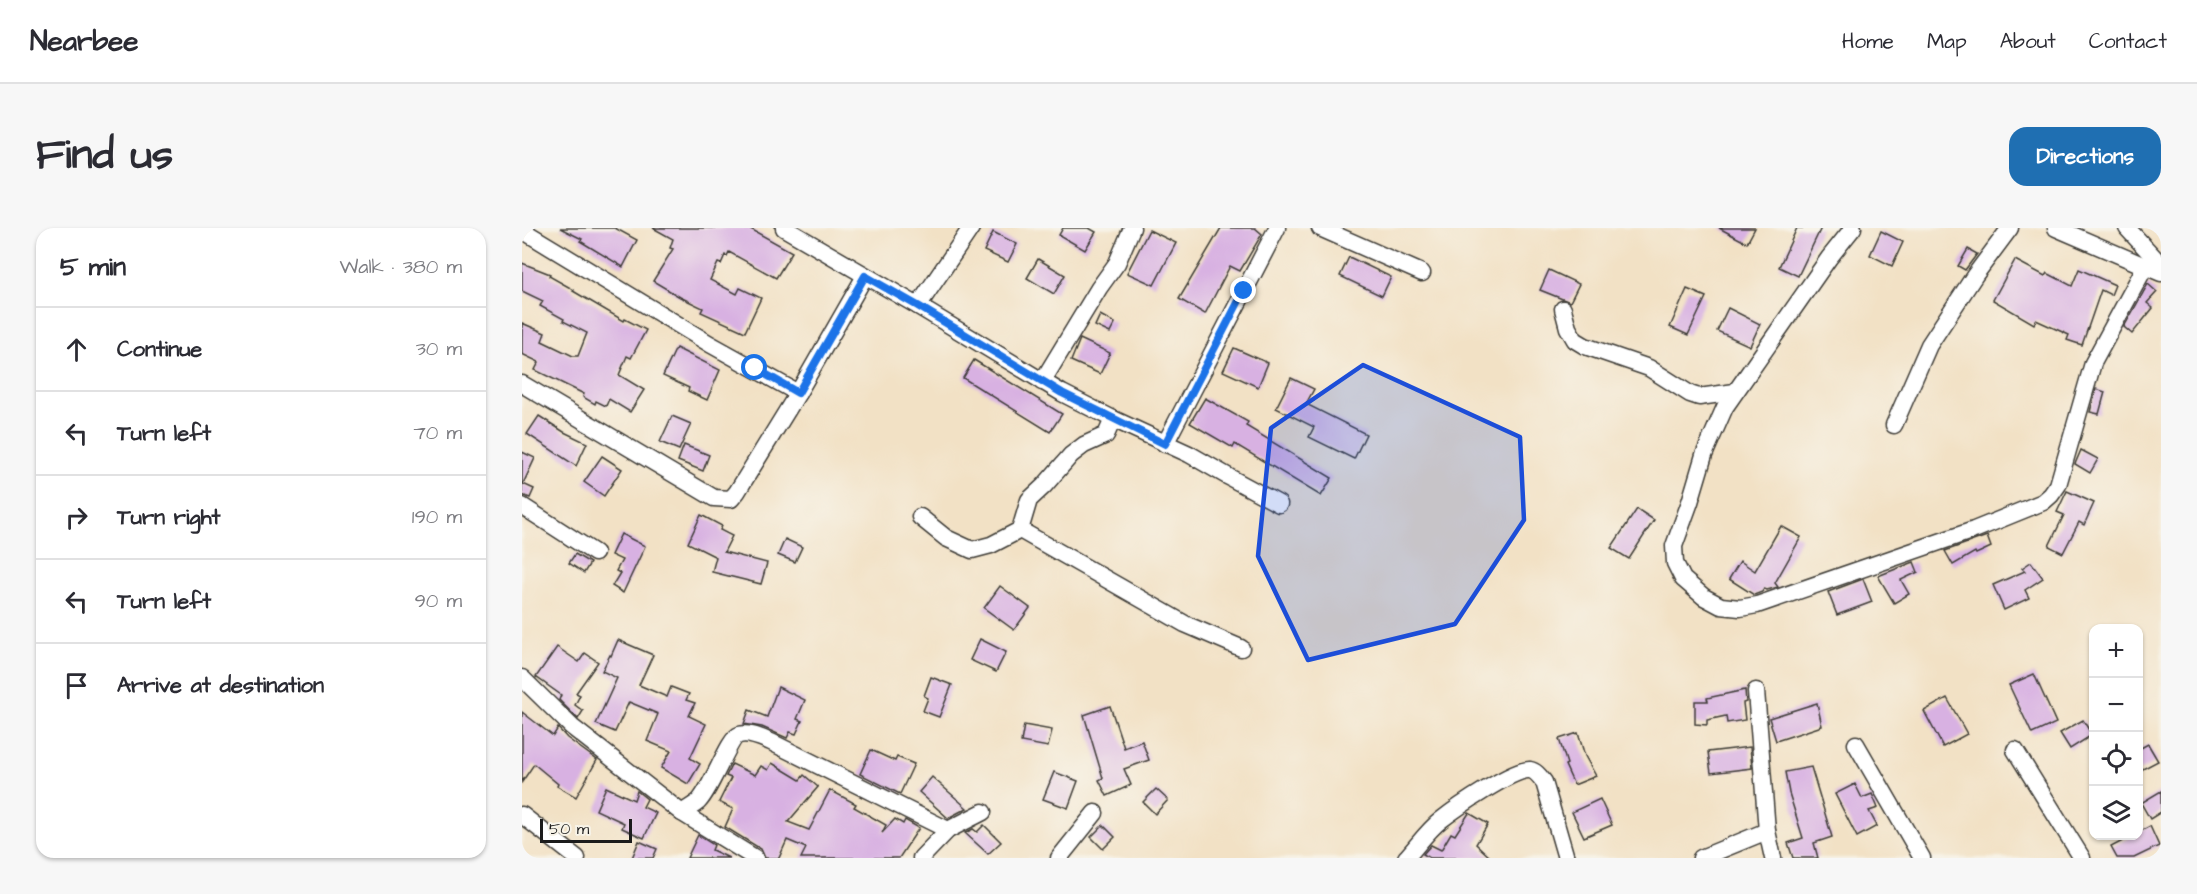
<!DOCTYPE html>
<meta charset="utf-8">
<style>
body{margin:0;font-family:"Architects Daughter",sans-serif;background:#f7f7f7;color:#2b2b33}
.controls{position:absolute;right:18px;bottom:18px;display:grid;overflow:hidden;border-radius:12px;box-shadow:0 2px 4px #0004}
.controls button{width:54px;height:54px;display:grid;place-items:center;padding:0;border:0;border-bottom:2px solid #e1e1e2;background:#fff;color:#2b2b33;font:30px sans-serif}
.scale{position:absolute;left:18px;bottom:15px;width:92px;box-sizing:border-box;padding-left:6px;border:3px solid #1c1c1c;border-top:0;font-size:16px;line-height:21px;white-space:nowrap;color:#1c1c1c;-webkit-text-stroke:4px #f7f3e8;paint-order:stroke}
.stop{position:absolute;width:18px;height:18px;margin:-14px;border:4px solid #1a73e8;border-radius:50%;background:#fff}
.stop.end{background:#1a73e8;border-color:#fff;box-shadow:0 2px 6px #0008}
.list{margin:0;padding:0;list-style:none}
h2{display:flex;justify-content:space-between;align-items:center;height:78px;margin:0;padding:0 24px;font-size:26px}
h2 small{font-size:20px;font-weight:400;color:#7c7c81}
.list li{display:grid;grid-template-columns:39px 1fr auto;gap:18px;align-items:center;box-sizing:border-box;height:84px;padding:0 24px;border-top:2px solid #e1e1e2}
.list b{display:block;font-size:22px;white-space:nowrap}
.list em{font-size:20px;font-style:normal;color:#7c7c81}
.icon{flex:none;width:33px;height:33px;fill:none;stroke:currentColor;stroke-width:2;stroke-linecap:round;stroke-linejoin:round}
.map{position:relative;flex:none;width:1639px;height:630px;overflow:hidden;border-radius:18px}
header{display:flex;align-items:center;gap:36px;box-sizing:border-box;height:84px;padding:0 30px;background:#fff;border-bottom:2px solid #e1e1e2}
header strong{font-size:28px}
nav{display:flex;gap:33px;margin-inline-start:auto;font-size:21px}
.intro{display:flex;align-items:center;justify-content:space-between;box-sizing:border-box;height:144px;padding:0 36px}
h1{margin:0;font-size:42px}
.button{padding:15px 27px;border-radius:18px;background:#1f6fb2;color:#fff;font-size:21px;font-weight:700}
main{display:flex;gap:36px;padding:0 36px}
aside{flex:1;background:#fff;border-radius:18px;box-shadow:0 2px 4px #0004}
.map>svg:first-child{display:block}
</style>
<header>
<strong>Nearbee</strong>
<nav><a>Home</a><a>Map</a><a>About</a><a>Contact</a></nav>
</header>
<div class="intro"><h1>Find us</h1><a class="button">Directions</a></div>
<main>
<aside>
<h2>5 min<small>Walk · 380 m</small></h2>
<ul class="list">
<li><svg class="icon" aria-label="ahead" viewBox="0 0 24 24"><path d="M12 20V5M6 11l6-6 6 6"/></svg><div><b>Continue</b></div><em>30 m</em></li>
<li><svg class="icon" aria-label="left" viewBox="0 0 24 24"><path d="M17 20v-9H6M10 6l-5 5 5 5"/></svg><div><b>Turn left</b></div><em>70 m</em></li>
<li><svg class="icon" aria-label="right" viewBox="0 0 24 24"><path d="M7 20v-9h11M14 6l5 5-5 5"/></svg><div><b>Turn right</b></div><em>190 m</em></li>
<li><svg class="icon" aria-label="left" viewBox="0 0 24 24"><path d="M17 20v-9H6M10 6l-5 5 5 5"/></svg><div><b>Turn left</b></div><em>90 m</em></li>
<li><svg class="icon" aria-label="arrive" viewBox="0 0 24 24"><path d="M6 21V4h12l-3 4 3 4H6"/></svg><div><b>Arrive at destination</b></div></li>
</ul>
</aside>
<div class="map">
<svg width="1639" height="630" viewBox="0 0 1639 630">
<rect width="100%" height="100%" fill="#f7f3e8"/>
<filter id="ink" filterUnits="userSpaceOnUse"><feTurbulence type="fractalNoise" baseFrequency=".0167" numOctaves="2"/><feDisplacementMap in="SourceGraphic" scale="12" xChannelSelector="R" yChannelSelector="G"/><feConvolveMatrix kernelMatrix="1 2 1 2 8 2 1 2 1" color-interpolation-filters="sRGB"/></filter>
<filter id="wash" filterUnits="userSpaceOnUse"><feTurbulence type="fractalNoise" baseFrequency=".008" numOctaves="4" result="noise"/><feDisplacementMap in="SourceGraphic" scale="24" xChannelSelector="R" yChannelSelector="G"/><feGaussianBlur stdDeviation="1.35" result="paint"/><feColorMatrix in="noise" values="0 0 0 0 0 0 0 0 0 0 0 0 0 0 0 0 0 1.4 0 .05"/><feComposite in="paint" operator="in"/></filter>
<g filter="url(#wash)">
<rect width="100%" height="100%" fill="#f2e1c5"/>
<g id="blocks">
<g fill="#d8b1e2">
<polygon points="38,0 93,0 115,12 101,39 58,13 60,11"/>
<polygon points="131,0 227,0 270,24 254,50 207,24 205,28 203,27 199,36 196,35 188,52 215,66 218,60 239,70 223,104 179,84 181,80 158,69 131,53 151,21 148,20 151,11"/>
<polygon points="541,0 567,0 574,4 563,22 537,7"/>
<polygon points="699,0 733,0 740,6 718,43 708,38 683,86 657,71"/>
<polygon points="1197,0 1233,0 1225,15"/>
<polygon points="1275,0 1299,0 1276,48 1257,39"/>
<polygon points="627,2 654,15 632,57 605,45"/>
<polygon points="1359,3 1381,14 1370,38 1348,27"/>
<polygon points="471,4 495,16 486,34 462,23"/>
<polygon points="1446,21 1455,26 1443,42 1436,38"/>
<polygon points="827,29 869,49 860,68 818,48"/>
<polygon points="516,31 543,47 532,66 505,50"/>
<polygon points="1493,32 1523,48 1525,45 1550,58 1557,41 1593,57 1589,67 1579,62 1560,117 1545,112 1547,107 1514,92 1512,96 1471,72"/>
<polygon points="0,35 28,46 27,48 52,62 51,63 102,93 103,91 124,102 109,130 105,128 97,147 122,162 108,184 87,171 84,178 74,173 73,176 61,169 62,166 13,142 17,134 0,126 0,95 23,105 20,113 51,128 56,128 65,105 41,93 42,91 18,78 21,73 0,63"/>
<polygon points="1027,42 1057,56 1048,74 1018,62"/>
<polygon points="1626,56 1635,64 1625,75 1631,80 1610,106 1602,99"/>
<polygon points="1165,61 1184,69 1166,107 1148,99"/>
<polygon points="1206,80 1238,96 1228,118 1195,103"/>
<polygon points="578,87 593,95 588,105 573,98"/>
<polygon points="558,111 588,125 578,146 549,133"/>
<polygon points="154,120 198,142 185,172 166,163 167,160 141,148"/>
<polygon points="712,120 746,135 736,159 701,143"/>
<polygon points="452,132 540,186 528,204 441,150"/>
<polygon points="769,150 792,161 784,176 844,206 832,231 787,209 792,199 754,180"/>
<polygon points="1574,161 1583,164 1577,186 1568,184"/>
<polygon points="683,170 726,194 724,198 810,250 799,268 713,216 711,220 668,195"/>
<polygon points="17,188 42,204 65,215 54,238 5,206"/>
<polygon points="150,188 169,196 157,222 138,214"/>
<polygon points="162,217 187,227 181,243 156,233"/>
<polygon points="1559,222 1576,231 1568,245 1553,236"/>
<polygon points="0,224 13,230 1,256 12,261 8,270 0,267"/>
<polygon points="80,228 100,241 82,268 62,254"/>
<polygon points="1545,263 1572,275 1562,297 1557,294 1541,325 1527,318 1542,287 1535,284"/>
<polygon points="1115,281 1132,292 1107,331 1089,320"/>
<polygon points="179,287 200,298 198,302 210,308 202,324 245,335 239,356 190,344 194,329 166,315"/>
<polygon points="1259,298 1279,309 1253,355 1256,359 1245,362 1242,361 1240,364 1232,367 1207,351 1218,333 1233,343"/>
<polygon points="99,306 123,318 101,365 90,358 98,345 94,343 100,332 89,327"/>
<polygon points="1465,308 1469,319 1454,326 1453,324 1431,337 1423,323"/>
<polygon points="263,311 280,319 273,334 256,327"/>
<polygon points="53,326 68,335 62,345 47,335"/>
<polygon points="1392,334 1396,344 1379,352 1387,366 1372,375 1356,348"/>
<polygon points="1509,334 1521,350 1503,362 1507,370 1482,382 1471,357 1503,343 1500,340"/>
<polygon points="1341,351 1350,374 1315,387 1306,364"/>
<polygon points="478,358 508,380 492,402 462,380"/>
<polygon points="458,411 484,424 474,444 448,432"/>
<polygon points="96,412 131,427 117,457 145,469 149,459 167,466 164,472 173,475 167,488 184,496 168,530 178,536 166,556 139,540 149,523 125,513 136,486 107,474 93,504 74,496 95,450 80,443 88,427 89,428"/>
<polygon points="35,419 57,434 63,425 76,434 54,465 58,467 53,477 61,483 56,491 37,472 39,467 14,449"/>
<polygon points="1512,446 1534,495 1510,506 1487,457"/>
<polygon points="409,449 430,457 417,489 401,483 406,470 402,468"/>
<polygon points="256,459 283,472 275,491 280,493 274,506 268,504 265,510 240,499 222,496 227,482 245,489"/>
<polygon points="1223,462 1224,474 1221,475 1223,492 1205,495 1204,488 1185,492 1185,497 1173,496 1173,473 1186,473 1185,470"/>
<polygon points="1425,470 1445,506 1421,519 1402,483"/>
<polygon points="1295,475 1300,498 1254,513 1247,490"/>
<polygon points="588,478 602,520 620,513 627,532 602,541 609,557 585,568 577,552 581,550 562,487"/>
<polygon points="0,484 31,508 36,500 45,510 75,532 54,569 35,558 36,556 12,536 0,554"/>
<polygon points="1561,492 1570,507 1548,521 1538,505"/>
<polygon points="502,497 530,502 526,519 499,514"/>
<polygon points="1056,505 1063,528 1074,548 1052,557 1043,537 1045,536 1037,511"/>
<polygon points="1626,516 1636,533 1617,543 1617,521"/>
<polygon points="1228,519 1230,540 1189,545 1186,524"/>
<polygon points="349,522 373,533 375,529 392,536 378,566 338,546"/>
<polygon points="250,535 278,552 282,547 296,559 266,594 287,602 308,562 334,576 332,579 364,597 360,605 373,591 381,596 383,592 397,600 377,630 279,630 284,620 265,612 257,630 243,630 239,621 203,599 211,581 197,574 209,550 204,548 210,536 233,547 239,538 246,542"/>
<polygon points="1289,539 1310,609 1292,615 1296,630 1271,630 1266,615 1281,610 1267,565 1263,544"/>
<polygon points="532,544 556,553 546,580 521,571"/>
<polygon points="410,549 445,580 426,590 397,564"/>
<polygon points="1333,556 1340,570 1350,566 1356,580 1347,583 1355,598 1335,609 1313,566"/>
<polygon points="84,559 112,572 115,563 125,571 121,579 134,585 122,610 100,600 102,595 74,582"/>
<polygon points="634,561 646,572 633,586 621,574"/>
<polygon points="1639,563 1639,584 1628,591 1619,575"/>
<polygon points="1078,571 1090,597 1062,609 1050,584"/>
<polygon points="947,585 966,596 954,616 969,630 908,630 901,626 909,617 919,622 929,605 933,607"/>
<polygon points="462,597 479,614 466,626 443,605 451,601 455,604"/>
<polygon points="581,597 593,609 581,621 569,609"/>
<polygon points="1628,598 1637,618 1612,630 1595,630 1589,619 1610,608 1617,608 1617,604"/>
<polygon points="176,607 192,617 190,622 207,630 165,630"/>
<polygon points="117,613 135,621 131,630 110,630"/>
</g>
</g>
</g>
<g filter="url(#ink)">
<use href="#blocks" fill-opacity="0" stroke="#3c3a35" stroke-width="1.5"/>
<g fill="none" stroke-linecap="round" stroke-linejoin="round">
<g stroke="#3c3a35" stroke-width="19">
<g id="minor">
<polyline points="262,0 396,78 540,165 591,191 667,226 707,249 757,276"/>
<polyline points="798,0 900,45"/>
<polyline points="1331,0 1307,30 1203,179 1182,227 1168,274 1152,318 1153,335 1161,351 1182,369 1199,378 1218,380 1235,377 1452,302 1521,274 1529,267 1536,257 1571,135 1623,39"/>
<polyline points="1534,0 1639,45"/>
<polyline points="1605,0 1639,37"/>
<polyline points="0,2 188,116 276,165"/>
<polyline points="396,78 449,0"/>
<polyline points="1041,81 1046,100 1053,112 1063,118 1127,140 1168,166 1177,169 1213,164"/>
<polyline points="520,154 577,60 595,35 610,0"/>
<polyline points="0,156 192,270 209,271 215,264 276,165 343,48"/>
<polyline points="1372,197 1407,117 1453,47 1488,0"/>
<polyline points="643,216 755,0"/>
<polyline points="0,278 73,325"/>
<polyline points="398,289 424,310 450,322 469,317 498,302 507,272 522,258 549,227 562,217 584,207 591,191"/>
<polyline points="498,302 663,396 719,420"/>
<polyline points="0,450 50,499 160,585 233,630"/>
<polyline points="1234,463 1245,603 1251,630"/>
<polyline points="1334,516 1400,630"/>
<polyline points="1493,522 1560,630"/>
<path d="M160,585c5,-4 11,-7 16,-11 13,-12 31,-64 41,-67 10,-3 22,3 32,7l177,88"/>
<polyline points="0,587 55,630"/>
<polyline points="399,630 426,602 461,584"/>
<polyline points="537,630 573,585"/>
<path d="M884,630c11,-12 22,-28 35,-38 14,-11 73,-52 89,-50 6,1 10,7 14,12l22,76"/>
<polyline points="1179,630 1245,603"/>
</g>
</g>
<use href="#minor" stroke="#fff" stroke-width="16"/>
</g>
</g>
<g fill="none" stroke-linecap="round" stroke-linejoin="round" filter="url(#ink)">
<polyline stroke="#1a73e8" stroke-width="8" points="233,140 276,165 343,48 396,78 540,165 643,216 722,63"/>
</g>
<path fill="#1d4ed8" fill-opacity="0.2" stroke="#1d4ed8" stroke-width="4.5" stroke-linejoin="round" d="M841,137l157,72 4,83 -69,104 -147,36 -50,-104 13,-128z"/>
</svg>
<div class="controls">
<button>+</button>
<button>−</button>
<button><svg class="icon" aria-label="locate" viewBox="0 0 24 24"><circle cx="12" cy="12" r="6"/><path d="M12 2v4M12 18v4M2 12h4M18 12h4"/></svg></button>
<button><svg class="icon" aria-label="layers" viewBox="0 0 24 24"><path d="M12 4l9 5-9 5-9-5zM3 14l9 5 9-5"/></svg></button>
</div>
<div class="scale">50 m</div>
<div class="stop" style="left:233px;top:140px"></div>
<div class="stop end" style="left:722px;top:63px"></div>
</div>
</main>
